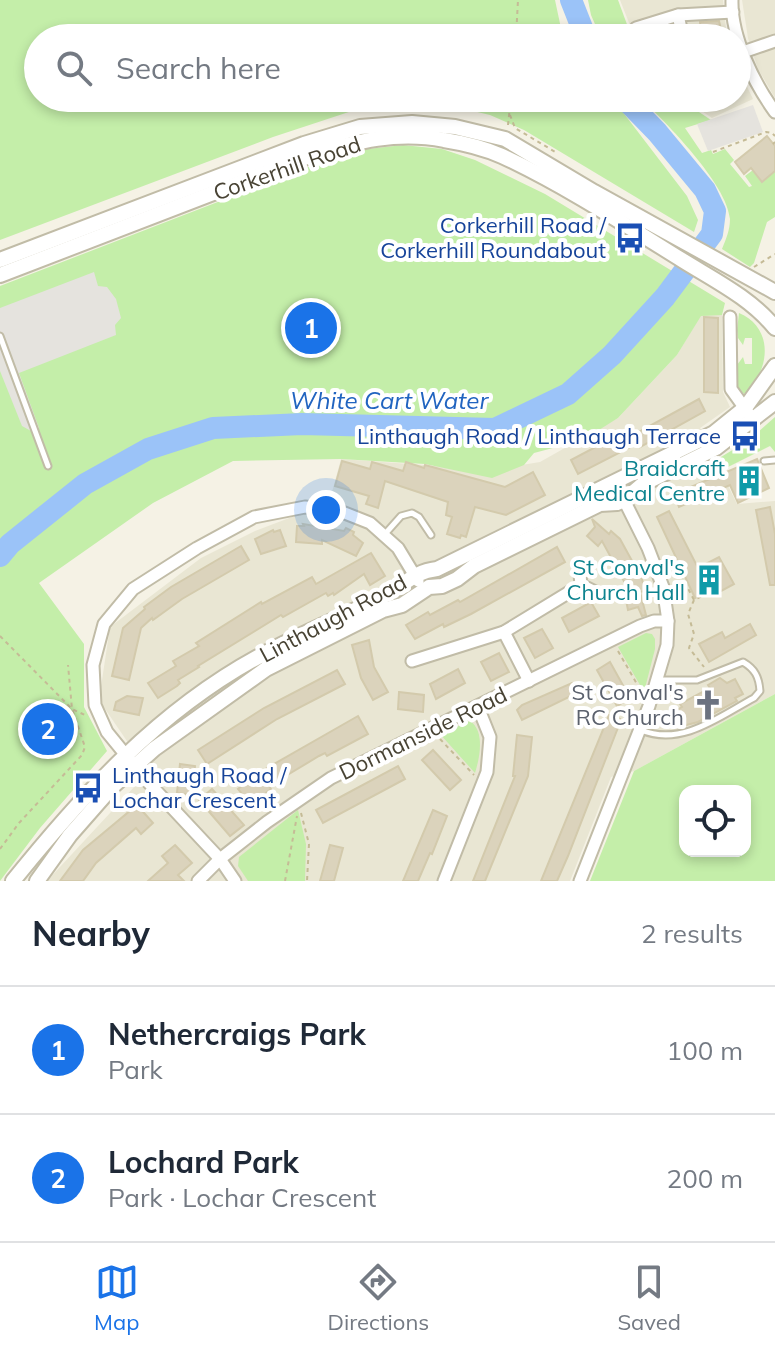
<!DOCTYPE html>
<meta charset="utf-8">
<style>
body{margin:0;font-family:Mulish,sans-serif;background:#f6f6f7;color:#1f2937}
.controls{position:absolute;right:24px;bottom:24px;display:grid;overflow:hidden;border-radius:16px;box-shadow:0 4px 12px #0003}
.controls button{width:72px;height:72px;display:grid;place-items:center;padding:0;border:0;border-bottom:2px solid #e0e1e3;background:#fff;color:#1f2937;font:40px sans-serif}
.you{position:absolute;left:326px;top:510px;width:28px;height:28px;margin:-20px;border:6px solid #fff;border-radius:50%;background:#1a73e8;box-shadow:0 0 0 12px #1a73e833}
.badge{display:grid;place-items:center;width:52px;height:52px;border-radius:50%;background:#1a73e8;color:#fff;font-size:26px;font-weight:700}
.pin{position:absolute;translate:-50% -50%;border:4px solid #fff;box-shadow:0 2px 8px #0006}
.list{margin:0;padding:0;list-style:none}
h2{display:flex;justify-content:space-between;align-items:center;height:104px;margin:0;padding:0 32px;font-size:34px}
h2 small{font-size:26px;font-weight:400;color:#747a83}
.list li{display:grid;grid-template-columns:52px 1fr auto;gap:24px;align-items:center;box-sizing:border-box;height:128px;padding:0 32px;border-top:2px solid #e0e1e3}
.list b{display:block;font-size:30px;white-space:nowrap}
.list p{margin:0;font-size:26px;white-space:nowrap;color:#747a83}
.list em{font-size:26px;font-style:normal;color:#747a83}
.icon{flex:none;width:44px;height:44px;fill:none;stroke:currentColor;stroke-width:2;stroke-linecap:round;stroke-linejoin:round}
.map{position:relative;flex:none;width:775px;height:881px;overflow:hidden}
.search{position:absolute;background:#fff;box-shadow:0 4px 12px #0003;left:24px;right:24px;top:24px;height:88px;display:flex;align-items:center;gap:20px;box-sizing:border-box;padding:0 28px;border-radius:44px;color:#747a83;font-size:30px}
.sheet{height:360px;background:#fff}
nav{display:flex;justify-content:space-around;align-items:center;box-sizing:border-box;height:112px;border-top:2px solid #e0e1e3;background:#fff;font-size:22px;color:#747a83}
nav a{display:grid;justify-items:center;gap:4px}
nav .on{color:#1a73e8}
.map>svg:first-child{display:block}
</style>
<div class="map">
<svg width="775" height="881" viewBox="0 0 775 881">
<rect width="100%" height="100%" fill="#f5f2e5"/>
<g fill="#e9e6d3">
<polygon points="620,0 723,0 727,38 635,38"/>
<polygon points="742,0 775,0 775,98 758,69 748,38"/>
<polygon points="737,66 753,99 712,118 683,98 737,98"/>
<polygon points="701,315 722,315 723,392 730,407 700,428 737,504 775,501 775,694 634,771 611,777 570,881 47,881 148,772 99,700 110,627 201,558 255,531 329,503 341,459 492,470 540,462 618,418 677,355"/>
</g>
<g fill="#c4eea9" fill-rule="evenodd">
<polygon points="0,0 555,0 562,33 566,38 38,38 38,98 612,98 687,196 698,220 694,232 524,130 490,115 439,103 402,103 361,108 273,137 0,240"/>
<polygon points="588,0 618,0 632,38 601,38 591,15"/>
<path d="M640,98h38l33,22 -26,8 17,25 9,-3 2,4 12,-5 9,11 -4,4 19,23 3,-1 -7,-10 8,-6 9,11 13,-10v46l-8,5 -13,41 -4,4 -28,-18c4,-10 8,-19 8,-30 -3,-35 -64,-97 -90,-121z"/>
<polygon points="403,145 442,149 475,160 545,194 725,303 722,315 701,316 677,355 618,418 583,440 534,453 524,465 492,478 425,464 341,459 233,461 153,503 39,583 84,644 84,707 107,751 40,828 0,881 0,286 350,151"/>
<path d="M739,313c36,15 31,59 5,81l-6,-7 -1,-22 6,-8 2,7h7v-26h-7l-2,7 -5,-7 -1,-8z"/>
<polygon points="775,417 775,452 770,446 722,470 716,460 749,440"/>
<polygon points="646,633 652,634 655,639 655,649 644,692 618,647"/>
<path d="M775,694v187h-185l44,-110zM745,791v60h-60v-60z"/>
<path d="M470,721c15,10 10,36 5,52l-35,-39z"/>
<polygon points="298,810 306,844 305,881 248,881 238,866 239,857"/>
</g>
<g fill="#e5e3de">
<polygon points="753,105 763,132 708,151 697,124"/>
<polygon points="94,272 98,286 107,287 116,299 121,318 115,325 116,335 19,373 39,428 31,431 22,426 0,371 0,308"/>
</g>
<g fill="none" stroke-linecap="round" stroke-linejoin="round">
<g stroke="#9bc3f8" stroke-width="22">
<polyline points="571,0 586,38"/>
<polyline points="0,556 10,544 85,484 148,449 213,428 302,424 495,429 568,394 612,355 665,297 712,234 715,211 705,190 657,132 624,98"/>
</g>
</g>
<g fill="#dbd3bc" stroke="#d3caac" stroke-width="2">
<polygon points="719,21 723,38 702,38 700,22"/>
<polygon points="767,136 775,146 775,171 762,182 751,168 744,174 735,162"/>
<polygon points="704,317 718,318 718,393 704,392"/>
<polygon points="699,399 705,411 640,447 638,443 578,474 571,460 622,433 626,439"/>
<polygon points="757,459 769,488 738,503 730,485 679,507 674,494"/>
<polygon points="342,461 370,469 372,462 403,471 406,462 424,468 425,465 505,487 533,472 545,495 506,515 475,507 466,537 461,535 460,538 447,534 452,517 446,515 448,502 385,481 378,508 366,504 369,496 335,486"/>
<polygon points="770,507 775,534 775,585 770,585 756,510"/>
<polygon points="669,511 698,568 719,557 734,584 712,596 709,590 695,598 657,517"/>
<polygon points="592,519 609,534 611,531 620,539 642,579 645,591 640,592 646,615 642,616 638,607 628,610 625,595 631,594 602,541 598,546 587,536 595,527"/>
<polygon points="303,524 344,531 346,528 354,532 353,535 363,543 356,556 322,540 322,544 296,542 297,526 304,526"/>
<polygon points="273,530 274,532 280,530 286,546 261,554 255,539"/>
<polygon points="241,546 249,560 182,599 153,620 152,618 141,628 129,680 112,676 123,628 145,609 144,607 171,587"/>
<polygon points="557,547 565,562 471,614 444,627 443,624 415,639 406,625 428,612 430,615 458,600 460,602"/>
<polygon points="371,553 385,576 370,585 364,574 334,595 333,593 328,596 326,593 283,617 281,615 198,666 199,667 178,680 180,683 177,686 158,698 148,683 176,666 173,661 199,646 196,643 261,602 262,604 312,577 316,584"/>
<polygon points="591,602 599,616 569,632 562,618"/>
<polygon points="750,624 756,635 709,662 699,644 722,632 725,638"/>
<polygon points="542,629 553,648 535,658 524,638"/>
<polygon points="369,640 374,667 388,692 373,700 361,678 352,645"/>
<polygon points="499,653 509,672 491,681 481,662"/>
<polygon points="610,662 630,698 617,706 597,670"/>
<polygon points="458,669 465,683 436,699 430,684"/>
<polygon points="337,670 345,684 277,719 207,764 198,750 264,708"/>
<polygon points="720,678 727,683 735,679 743,694 735,698 737,701 698,722 675,728 668,715 682,707 680,704 710,688 708,685"/>
<polygon points="572,683 577,693 522,720 517,710 522,705"/>
<polygon points="399,692 424,695 423,712 398,709"/>
<polygon points="127,696 143,698 139,715 114,710 116,702"/>
<polygon points="609,715 620,719 619,725 568,856 557,881 541,881"/>
<polygon points="358,716 368,734 327,756 325,753 319,756 269,786 271,789 251,805 238,789 260,772"/>
<polygon points="517,735 532,737 528,776 485,881 473,881 515,776 513,776"/>
<polygon points="433,750 461,780 450,790 422,760"/>
<polygon points="180,764 195,766 192,795 177,793"/>
<polygon points="398,766 405,779 323,823 316,810"/>
<polygon points="212,789 244,825 230,836 199,800"/>
<polygon points="137,805 153,823 141,834 136,828 96,863 83,881 60,881 83,850"/>
<polygon points="433,810 447,816 432,854 430,853 418,881 403,881"/>
<polygon points="175,845 192,863 178,875 184,881 148,881 168,863 162,856"/>
<polygon points="330,845 343,848 334,881 320,881"/>
</g>
<g fill="none" stroke-linecap="round" stroke-linejoin="round">
<g stroke="#c1bca7" stroke-width="9">
<g id="service">
<polyline points="0,336 48,466"/>
<polyline points="764,461 775,460"/>
<polyline points="385,534 401,516 412,513 419,517 431,535"/>
<path d="M641,730c41,17 79,-14 113,-32l6,-7c-1,-14 -5,-22 -17,-29l-46,18h-38"/>
</g>
</g>
<g stroke="#c1bca7" stroke-width="15">
<g id="minor">
<path d="M732,0c-1,37 22,83 43,112"/>
<polyline points="678,15 683,38"/>
<polyline points="636,28 678,15 733,12"/>
<polyline points="743,52 775,41"/>
<polyline points="702,98 703,100"/>
<polyline points="730,317 731,389 749,414"/>
<polyline points="579,564 581,585 597,593"/>
<polyline points="504,632 529,681"/>
<polyline points="412,661 504,632 581,585"/>
<polyline points="198,881 220,859 267,822 331,778 640,626 654,621 668,621"/>
<polyline points="235,881 220,859 147,781 107,732 95,705 93,665 104,624 133,589 197,548 254,517 305,507 337,510 370,523 398,548 418,581"/>
<polyline points="444,881 487,772 490,737 478,707"/>
<polyline points="580,881 649,706 667,645 668,621 663,587 648,548 615,482"/>
</g>
</g>
<g stroke="#c1bca7" stroke-width="18">
<g id="tertiary">
<polyline points="0,260 304,144 360,127 412,123 455,127 505,139 594,192 775,292"/>
<path d="M0,275l312,-120c44,-14 86,-24 132,-15 19,3 40,8 58,16 62,29 122,68 180,104 32,20 69,38 93,68"/>
<path d="M13,881c70,-87 146,-170 245,-224 32,-18 66,-32 99,-48 11,-5 22,-10 32,-16 19,-11 25,-21 48,-24l277,-136 31,-25 30,-42"/>
<polyline points="37,881 70,835 113,786 154,749 266,669 383,610 402,605 429,587 442,586 457,579 474,566 600,504 617,503 624,500 643,484 716,448 775,402"/>
</g>
</g>
<g stroke="#c5bb96" stroke-width="2" stroke-dasharray="4 4" stroke-linecap="butt">
<polyline points="516,38 518,0"/>
<polyline points="510,115 515,128 557,153"/>
<polyline points="508,125 511,98"/>
<polyline points="773,144 775,142"/>
<polyline points="713,152 766,132 772,133 775,136"/>
<polyline points="754,267 775,254"/>
<polyline points="681,575 694,600 706,594"/>
<polyline points="674,593 687,588"/>
<polyline points="694,600 688,614 694,634 689,648 704,667"/>
<polyline points="0,636 72,709 87,716"/>
<polyline points="618,651 641,691"/>
<polyline points="440,739 474,775"/>
<polyline points="301,813 309,844 307,881"/>
<polyline points="0,849 19,823 82,755 85,747 72,709 68,665"/>
<polyline points="285,881 297,816"/>
</g>
<use href="#service" stroke="#fff" stroke-width="5"/>
<use href="#minor" stroke="#fff" stroke-width="11"/>
<use href="#tertiary" stroke="#fff" stroke-width="14"/>
</g>
<defs>
<g id="bus-bare" transform="scale(2.4)"><path d="M-5-6H5V4H4V6H2V4H-2V6H-4V4H-5ZM-3.5-4V0h7V-4ZM-3.5 1.2v1.5H-2V1.2ZM2 1.2v1.5H3.5V1.2Z" fill="#1a4fb4" stroke="#fff" stroke-width="2.5" paint-order="stroke"/></g>
<g id="building-bare" transform="scale(2.4)"><path d="M-4-6H4V6H1V3H-1V6H-4ZM-2.5-4.3h1.7v1.8h-1.7ZM.8-4.3h1.7v1.8H.8ZM-2.5-1h1.7V.8h-1.7ZM.8-1h1.7V.8H.8Z" fill="#0f9aa8" stroke="#fff" stroke-width="2.5" paint-order="stroke"/></g>
<g id="church-bare" transform="scale(2.4)"><path d="M-1.2-6h2.4v3.5h3.3v2.4h-3.3V6h-2.4V-.1h-3.3v-2.4h3.3Z" fill="#6b7280" stroke="#fff" stroke-width="2.5" paint-order="stroke"/></g>
</defs>
<g fill-rule="evenodd">
<use href="#bus-bare" x="630" y="238"/>
<use href="#bus-bare" x="745" y="436"/>
<use href="#building-bare" x="749" y="481"/>
<use href="#building-bare" x="709" y="580"/>
<use href="#church-bare" x="708" y="705"/>
<use href="#bus-bare" x="88" y="788"/>
</g>
<g text-anchor="middle" dominant-baseline="central" stroke-width="8" stroke-linejoin="round" paint-order="stroke">
<g font-size="22" fill="#484334" stroke="#fff">
<text transform="translate(287 168) rotate(-19)">Corkerhill Road</text>
<text transform="translate(333 618) rotate(-28)">Linthaugh Road</text>
<text transform="translate(423 733) rotate(-26)">Dormanside Road</text>
</g>
<g font-size="22" fill="#164399" stroke="#fff" text-anchor="end">
<text x="606" y="225">Corkerhill Road /<tspan x="606" dy="25">Corkerhill Roundabout</tspan></text>
<text x="721" y="436">Linthaugh Road / Linthaugh Terrace</text>
<text x="112" y="775" text-anchor="start">Linthaugh Road /<tspan x="112" dy="25">Lochar Crescent</tspan></text>
</g>
<g font-size="22" fill="#0d838f" stroke="#fff" text-anchor="end">
<text x="725" y="468">Braidcraft<tspan x="725" dy="25">Medical Centre</tspan></text>
<text x="685" y="567">St Conval's<tspan x="685" dy="25">Church Hall</tspan></text>
</g>
<g font-size="22" fill="#5b616d" stroke="#fff" text-anchor="end">
<text x="684" y="692">St Conval's<tspan x="684" dy="25">RC Church</tspan></text>
</g>
<g font-size="24" font-style="italic" fill="#2164c0" stroke="#fff">
<text x="389" y="400">White Cart Water</text>
</g>
</g>
</svg>
<div class="controls">
<button><svg class="icon" aria-label="locate" viewBox="0 0 24 24"><circle cx="12" cy="12" r="6"/><path d="M12 2v4M12 18v4M2 12h4M18 12h4"/></svg></button>
</div>
<div class="you"></div>
<div class="pin badge" style="left:311px;top:328px">1</div>
<div class="pin badge" style="left:48px;top:729px">2</div>
<div class="search"><svg class="icon" aria-label="search" viewBox="0 0 24 24"><circle cx="10" cy="10" r="6"/><path d="M15 15l6 6"/></svg>Search here</div>
</div>
<section class="sheet">
<h2>Nearby<small>2 results</small></h2>
<ul class="list">
<li><span class="badge">1</span><div><b>Nethercraigs Park</b><p>Park</p></div><em>100 m</em></li>
<li><span class="badge">2</span><div><b>Lochard Park</b><p>Park · Lochar Crescent</p></div><em>200 m</em></li>
</ul>
</section>
<nav>
<a class="on"><svg class="icon" aria-label="map" viewBox="0 0 24 24"><path d="M3 6l6-2 6 2 6-2v14l-6 2-6-2-6 2zM9 4v14M15 6v14"/></svg>Map</a>
<a><svg class="icon" aria-label="directions" viewBox="0 0 24 24"><path d="M12 3l9 9-9 9-9-9zM9 14v-3h6M13 9l2 2-2 2"/></svg>Directions</a>
<a><svg class="icon" aria-label="saved" viewBox="0 0 24 24"><path d="M7 4h10v16l-5-4-5 4z"/></svg>Saved</a>
</nav>
